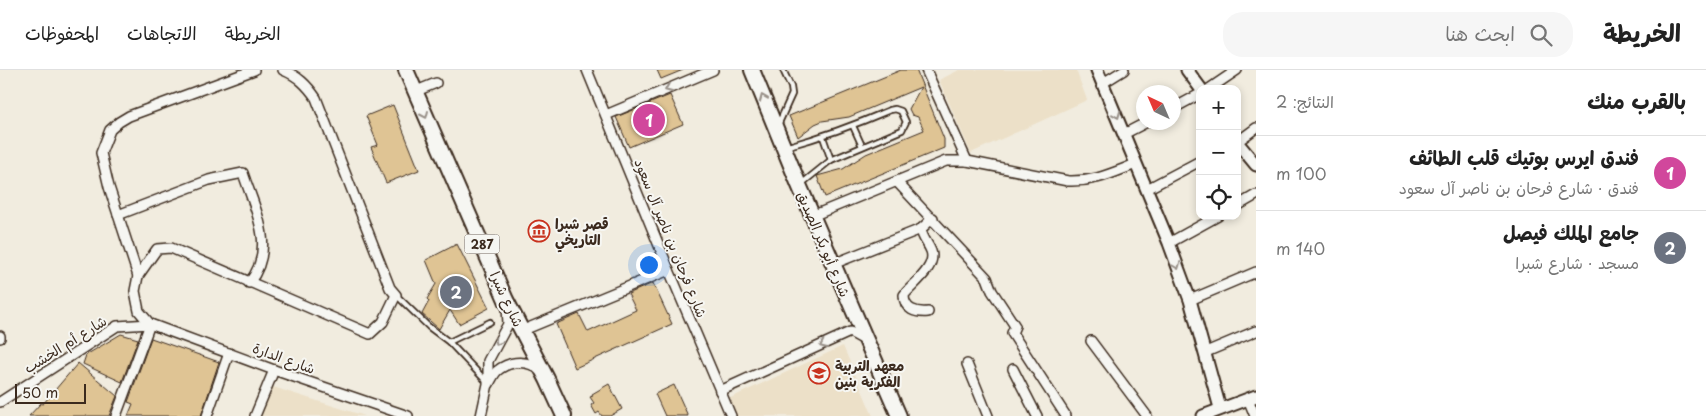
<!DOCTYPE html>
<html lang="ar">
<meta charset="utf-8">
<style>
body{margin:0;font-family:"Playpen Sans","Playpen Sans Arabic",sans-serif;background:#f6f6f6;color:#222;direction:rtl}
.controls{position:absolute;right:15px;top:15px;display:grid;overflow:hidden;border-radius:10px;box-shadow:0 2px 8px #0003}
.controls button{width:45px;height:45px;display:grid;place-items:center;padding:0;border:0;border-bottom:1px solid #e0e0e0;background:#fff;color:#222;font:25px sans-serif}
.compass{position:absolute;left:1136px;top:15px;width:45px;height:45px;border-radius:50%;background:#fff;box-shadow:0 2px 8px #0003;rotate:316deg}
.scale{position:absolute;left:15px;bottom:12px;width:71px;box-sizing:border-box;padding-left:5px;border:2px solid #3b2a1e;border-top:0;font-size:14px;line-height:18px;white-space:nowrap;color:#3b2a1e;-webkit-text-stroke:4px #f6f6f2;paint-order:stroke}
.you{position:absolute;left:648px;top:194px;width:18px;height:18px;margin:-12px;border:4px solid #fff;border-radius:50%;background:#1a73e8;box-shadow:0 0 0 8px #1a73e833}
.badge{display:grid;place-items:center;width:32px;height:32px;border-radius:50%;background:#c8321e;color:#fff;font-size:16px;font-weight:700}
.pin{position:absolute;translate:-50% -50%;border:2px solid #fff;box-shadow:0 1px 5px #0006}
.list{margin:0;padding:0;list-style:none}
h2{display:flex;justify-content:space-between;align-items:center;height:65px;margin:0;padding:0 20px;font-size:21px}
h2 small{font-size:16px;font-weight:400;color:#767676}
.list li{display:grid;grid-template-columns:32px 1fr auto;gap:15px;align-items:center;box-sizing:border-box;height:75px;padding:0 20px;border-top:1px solid #e0e0e0}
.list b{display:block;font-size:19px;white-space:nowrap}
.list p{margin:0;font-size:16px;white-space:nowrap;color:#767676}
.list em{font-size:16px;font-style:normal;color:#767676}
.icon{flex:none;width:28px;height:28px;fill:none;stroke:currentColor;stroke-width:2;stroke-linecap:round;stroke-linejoin:round}
.map{position:relative;flex:none;width:1256px;height:346px;overflow:hidden;direction:ltr}
header{display:flex;align-items:center;gap:30px;box-sizing:border-box;height:70px;padding:0 25px;background:#fff;border-bottom:1px solid #e0e0e0}
header strong{font-size:24px}
nav{display:flex;gap:28px;margin-inline-start:auto;font-size:18px}
.search{width:350px;height:45px;background:#f6f6f6;display:flex;align-items:center;gap:12px;box-sizing:border-box;padding:0 18px;border-radius:20px;color:#767676;font-size:19px}
main{display:flex}
aside{flex:1;background:#fff}
.map>svg:first-child{display:block}
</style>
<header>
<strong>الخريطة</strong>
<div class="search"><svg class="icon" aria-label="search" viewBox="0 0 24 24"><circle cx="10" cy="10" r="6"/><path d="M15 15l6 6"/></svg>ابحث هنا</div>
<nav><a>الخريطة</a><a>الاتجاهات</a><a>المحفوظات</a></nav>
</header>
<main>
<aside>
<h2>بالقرب منك<small>النتائج: 2</small></h2>
<ul class="list">
<li><span class="badge" style="background:#d1479c">1</span><div><b>فندق ايرس بوتيك قلب الطائف</b><p>فندق · شارع فرحان بن ناصر آل سعود</p></div><em>100 m</em></li>
<li><span class="badge" style="background:#6b7280">2</span><div><b>جامع الملك فيصل</b><p>مسجد · شارع شبرا</p></div><em>140 m</em></li>
</ul>
</aside>
<div class="map">
<svg width="1256" height="346" viewBox="0 0 1256 346">
<rect width="100%" height="100%" fill="#f1ecdf"/>
<filter id="ink" filterUnits="userSpaceOnUse"><feTurbulence type="fractalNoise" baseFrequency=".02" numOctaves="2"/><feDisplacementMap in="SourceGraphic" scale="10" xChannelSelector="R" yChannelSelector="G"/><feConvolveMatrix kernelMatrix="1 2 1 2 8 2 1 2 1" color-interpolation-filters="sRGB"/></filter>
<g filter="url(#ink)">
<g fill="#ece0c8">
<polygon points="959,0 1076,0 1087,30 971,83 939,10"/>
<polygon points="843,276 873,346 733,346 726,330"/>
<polygon points="273,317 365,346 261,346 270,318"/>
</g>
<g fill="#dfc494" stroke="#3b2a1e">
<polygon points="657,0 683,0 661,9"/>
<polygon points="901,0 916,0 944,69 944,78 825,127 817,106 843,99 866,84 924,60 918,47 912,45 909,39 921,17 849,47 822,51 815,54 798,67 789,46"/>
<polygon points="670,25 683,54 629,77 616,47"/>
<polygon points="393,35 419,100 386,113 371,77 378,75 366,46"/>
<polygon points="457,174 489,238 459,254 450,240 439,259 422,244 429,231 427,229 436,214 426,190"/>
<polygon points="653,213 672,254 575,298 556,254 579,244 588,262 636,240 628,224"/>
<polygon points="121,264 138,269 122,312 83,294 86,285"/>
<polygon points="151,268 219,292 201,346 128,346 133,334 128,332"/>
<polygon points="78,293 117,326 109,346 29,346 41,333 43,334"/>
<polygon points="609,314 622,339 610,346 602,346 599,342 596,344 591,335 594,333 590,327 593,326 592,324"/>
<polygon points="674,315 688,346 665,346 655,324"/>
</g>
<g fill="none" stroke-linecap="round" stroke-linejoin="round">
<g stroke="#3b2a1e" stroke-width="8">
<g id="service">
<polyline points="778,55 792,24 791,17 783,0"/>
<polyline points="853,56 862,76"/>
<polyline points="823,67 831,90"/>
<path d="M785,77c37,-10 70,-22 105,-37l5,-1 6,2 5,11 -4,8 -71,30 -31,25"/>
<polyline points="396,225 429,257 449,272 487,312"/>
<polyline points="449,272 490,252"/>
</g>
</g>
<g stroke="#3b2a1e" stroke-width="12">
<g id="minor">
<polyline points="587,0 669,200 731,346"/>
<polyline points="926,0 967,91"/>
<polyline points="1103,13 1124,0"/>
<polyline points="1209,19 1237,0"/>
<polyline points="414,22 436,13"/>
<polyline points="1174,38 1200,24"/>
<polyline points="606,45 713,0"/>
<polyline points="1124,64 1147,52"/>
<polyline points="1237,72 1256,58"/>
<polyline points="897,112 987,208 992,221 1015,256 1012,263 1066,346"/>
<polyline points="1147,119 1200,91"/>
<polyline points="1237,136 1256,125"/>
<path d="M118,145l91,-35 34,-7c12,37 34,75 6,110"/>
<path d="M812,146l134,-55h21l101,20c27,1 44,-8 68,-17"/>
<polyline points="1169,173 1218,146"/>
<polyline points="833,194 921,159"/>
<polyline points="138,206 109,117 101,83 110,60 119,52 129,46 254,0"/>
<polyline points="1190,230 1256,202"/>
<path d="M928,242c-12,1 -24,-2 -24,-17 9,-11 33,-28 27,-44 -3,-8 -9,-13 -10,-22l12,-11"/>
<path d="M150,254l-11,-13 -4,-20 3,-15 19,-27 14,-1 199,86 13,-12 13,-27 -6,-7 -74,-190c-9,-13 -18,-22 -33,-28"/>
<polyline points="521,261 669,200"/>
<polyline points="0,266 0,268"/>
<polyline points="1091,271 1147,346"/>
<polyline points="1206,282 1256,261"/>
<polyline points="967,294 988,346"/>
<polyline points="1013,299 1037,346"/>
<path d="M489,314c2,-4 5,-10 8,-13 13,-11 33,-12 44,1"/>
<polyline points="720,321 850,262 866,271"/>
<polyline points="1248,329 1255,346"/>
<polyline points="0,332 117,256 150,254 274,300 408,346"/>
<polyline points="116,346 150,254"/>
<polyline points="207,346 229,283"/>
<polyline points="255,346 274,300"/>
<polyline points="481,346 488,314 488,291 508,254 507,237"/>
</g>
</g>
<g stroke="#3b2a1e" stroke-width="15">
<g id="tertiary">
<polyline points="1097,0 1169,173 1190,230 1220,338"/>
<polyline points="1187,0 1201,19"/>
<polyline points="1237,72 1256,95"/>
<polyline points="1203,346 1256,326"/>
</g>
</g>
<g stroke="#3b2a1e" stroke-width="18">
<g id="primary">
<polyline points="406,0 506,230 547,309 564,346"/>
<polyline points="752,0 799,115 899,346"/>
</g>
</g>
<use href="#service" stroke="#f6f6f2" stroke-width="4.5"/>
<use href="#minor" stroke="#f6f6f2" stroke-width="9"/>
<use href="#tertiary" stroke="#f6f6f2" stroke-width="11"/>
<use href="#primary" stroke="#f6f6f2" stroke-width="14"/>
</g>
<defs><path id="oneway-chevron" d="M-2-3.5L2.5 0L-2 3.5" fill="none" stroke-width="1.6" stroke-linecap="round" stroke-linejoin="round" transform="scale(1.25)"/></defs>
<g stroke="#989088">
<use href="#oneway-chevron" transform="translate(668 19) rotate(157)"/>
<use href="#oneway-chevron" transform="translate(763 28) rotate(-112)"/>
<use href="#oneway-chevron" transform="translate(425 45) rotate(66)"/>
<use href="#oneway-chevron" transform="translate(1117 45) rotate(68)"/>
<use href="#oneway-chevron" transform="translate(1177 196) rotate(69)"/>
<use href="#oneway-chevron" transform="translate(498 272) rotate(119)"/>
<use href="#oneway-chevron" transform="translate(823 275) rotate(155)"/>
</g>
</g>
<defs>
<g id="museum-ring" transform="scale(1.125)"><circle r="9.5" fill="#f6f6f2" stroke="#c8321e" stroke-width="1.5"/><path d="M0-6L6-3V-2H-6V-3ZM-5-1h2V3h-2ZM-1-1h2V3h-2ZM3-1h2V3H3ZM-6 4H6V6H-6Z" fill="#c8321e"/></g>
<g id="school-ring" transform="scale(1.125)"><circle r="9.5" fill="#f6f6f2" stroke="#c8321e" stroke-width="1.5"/><path d="M0-5L7-2L0 1L-7-2ZM-4 1L0 2.5L4 1V4Q0 6-4 4Z" fill="#c8321e"/></g>
</defs>
<g fill-rule="evenodd">
<use href="#museum-ring" x="539" y="161"/>
<use href="#school-ring" x="819" y="303"/>
</g>
<g text-anchor="middle" dominant-baseline="central" stroke-width="4" stroke-linejoin="round" paint-order="stroke">
<rect fill="#f6f6f2" stroke="#73675e" stroke-width="1" x="464.5" y="164.5" width="35" height="19" rx="4"/>
<g font-size="12" font-weight="bold" fill="#3b2a1e">
<text x="482" y="174">287</text>
</g>
<g font-size="14" font-weight="bold" fill="#3b2a1e" stroke="#f6f6f2" text-anchor="start">
<text x="555" y="153">قصر شبرا<tspan x="555" dy="16">التاريخي</tspan></text>
<text x="835" y="295">معهد التربية<tspan x="835" dy="16">الفكرية بنين</tspan></text>
</g>
<g font-size="14" fill="#3b2a1e" stroke="#f6f6f2">
<text transform="translate(671 168) rotate(68)">شارع فرحان بن ناصر آل سعود</text>
<text transform="translate(824 174) rotate(67)">شارع أبو بكر الصديق</text>
<text transform="translate(507 229) rotate(65)">شارع شبرا</text>
<text transform="translate(65 274) rotate(-32)">شارع أم الخشب</text>
<text transform="translate(284 288) rotate(20)">شارع الدارة</text>
</g>
</g>
</svg>
<div class="controls">
<button>+</button>
<button>−</button>
<button><svg class="icon" aria-label="locate" viewBox="0 0 24 24"><circle cx="12" cy="12" r="6"/><path d="M12 2v4M12 18v4M2 12h4M18 12h4"/></svg></button>
</div>
<svg class="compass" viewBox="-18 -18 36 36"><path d="M0-13l5 13h-10z" fill="#e53935"/><path d="M0 13l5-13h-10z" fill="#767676"/></svg>
<div class="scale">50 m</div>
<div class="you"></div>
<div class="pin badge" style="left:649px;top:50px;background:#d1479c">1</div>
<div class="pin badge" style="left:456px;top:222px;background:#6b7280">2</div>
</div>
</main>
